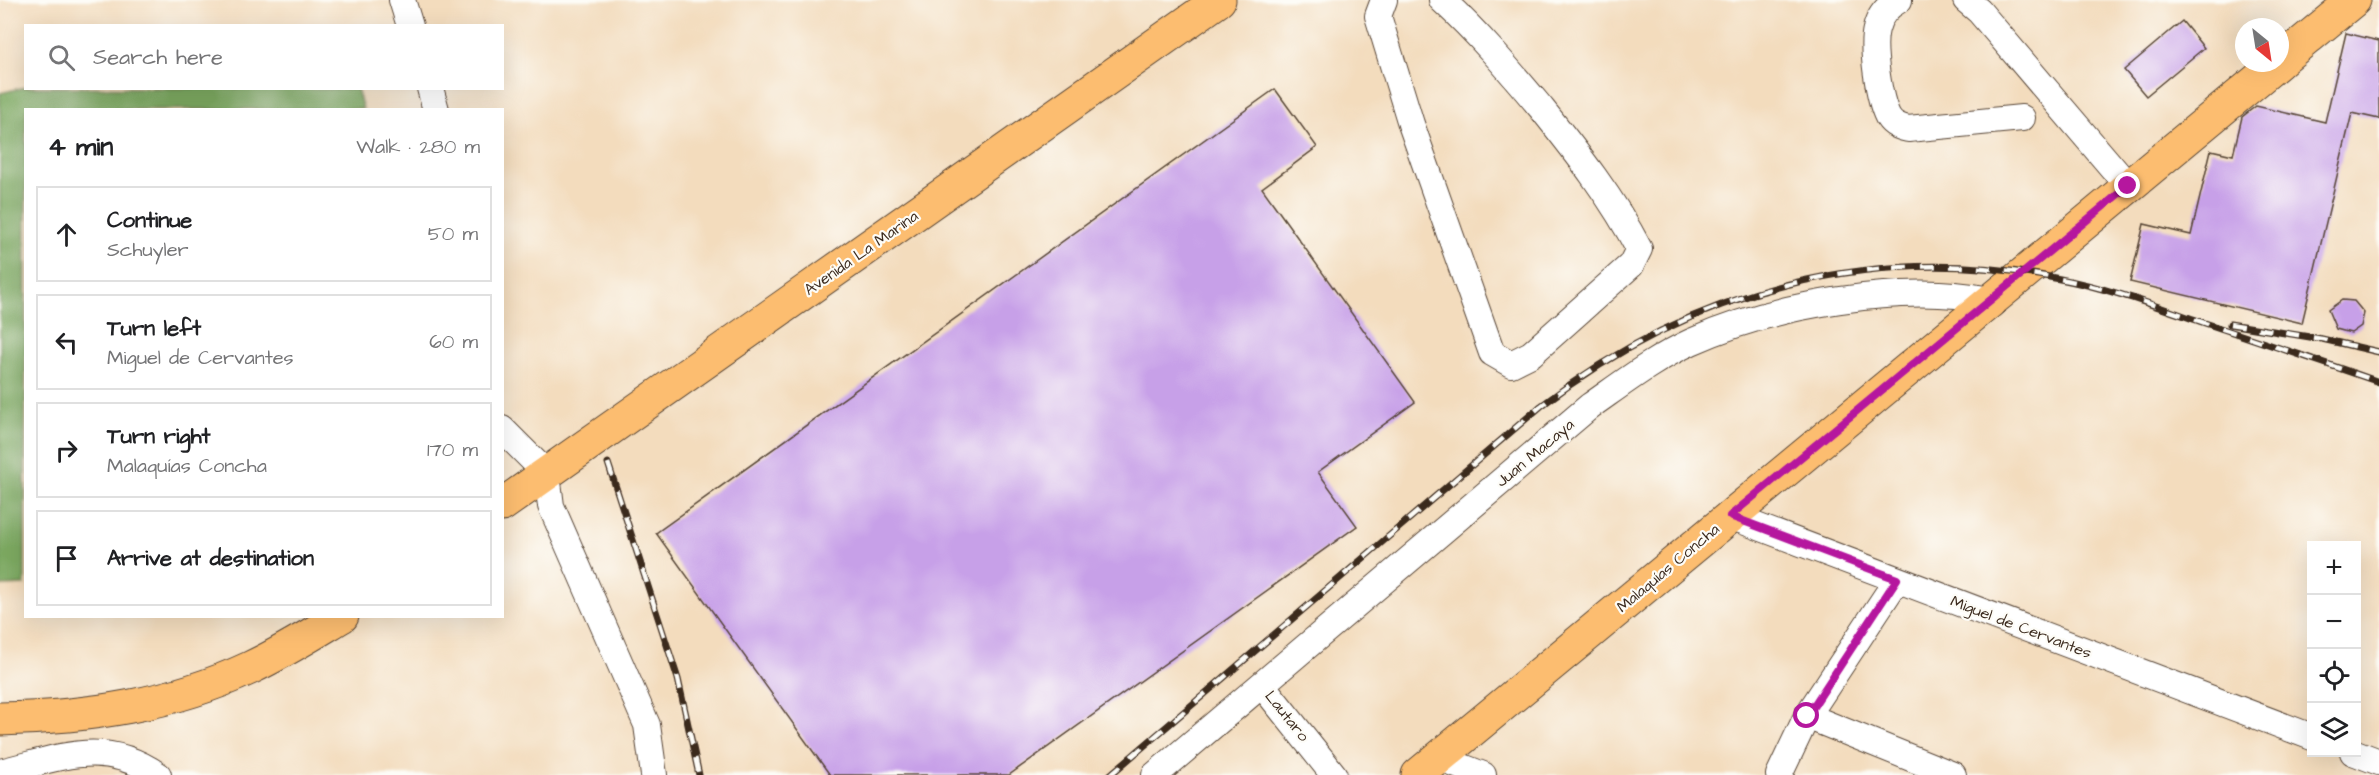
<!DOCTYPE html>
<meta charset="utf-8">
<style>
body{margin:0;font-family:"Architects Daughter",sans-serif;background:#f6f6f6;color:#202124}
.controls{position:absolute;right:18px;bottom:18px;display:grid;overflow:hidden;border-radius:0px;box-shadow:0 6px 24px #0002}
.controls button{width:54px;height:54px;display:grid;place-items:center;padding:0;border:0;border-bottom:2px solid #e0e0e0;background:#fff;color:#202124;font:30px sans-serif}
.compass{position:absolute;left:2235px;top:18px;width:54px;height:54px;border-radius:50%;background:#fff;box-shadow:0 6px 24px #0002;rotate:150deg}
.stop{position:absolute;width:18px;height:18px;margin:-14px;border:4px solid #b5179e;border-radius:50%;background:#fff}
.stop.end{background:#b5179e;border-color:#fff;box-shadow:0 2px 6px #0008}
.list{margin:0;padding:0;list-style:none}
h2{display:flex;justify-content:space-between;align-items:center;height:78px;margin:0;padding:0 24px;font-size:26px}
h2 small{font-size:20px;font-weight:400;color:#757577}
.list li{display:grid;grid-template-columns:39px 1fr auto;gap:18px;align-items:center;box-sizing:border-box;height:96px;margin:0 12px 12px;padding:0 12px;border:2px solid #e0e0e0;border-radius:0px}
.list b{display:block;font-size:22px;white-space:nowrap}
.list p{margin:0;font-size:20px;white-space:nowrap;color:#757577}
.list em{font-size:20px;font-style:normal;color:#757577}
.icon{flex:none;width:33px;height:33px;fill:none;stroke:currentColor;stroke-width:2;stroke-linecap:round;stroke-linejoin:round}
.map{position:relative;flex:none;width:2379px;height:775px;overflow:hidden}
.search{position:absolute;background:#fff;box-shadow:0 6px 24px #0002;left:24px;top:24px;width:480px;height:66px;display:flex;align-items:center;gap:15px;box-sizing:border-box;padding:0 21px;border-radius:0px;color:#757577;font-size:22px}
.panel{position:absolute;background:#fff;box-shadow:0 6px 24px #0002;left:24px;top:108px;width:480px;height:510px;border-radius:0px}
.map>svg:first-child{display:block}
</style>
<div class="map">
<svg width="2379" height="775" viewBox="0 0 2379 775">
<rect width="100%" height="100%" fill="#fdfcf7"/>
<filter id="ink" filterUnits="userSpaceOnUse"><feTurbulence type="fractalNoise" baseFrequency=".0167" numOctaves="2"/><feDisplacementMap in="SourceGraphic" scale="12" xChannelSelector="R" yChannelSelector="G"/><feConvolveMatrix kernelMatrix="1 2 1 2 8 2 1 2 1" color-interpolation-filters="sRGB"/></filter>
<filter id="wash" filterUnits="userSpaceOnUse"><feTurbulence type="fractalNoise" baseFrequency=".008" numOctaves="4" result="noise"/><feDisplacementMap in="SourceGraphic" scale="24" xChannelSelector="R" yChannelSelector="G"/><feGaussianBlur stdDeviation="1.35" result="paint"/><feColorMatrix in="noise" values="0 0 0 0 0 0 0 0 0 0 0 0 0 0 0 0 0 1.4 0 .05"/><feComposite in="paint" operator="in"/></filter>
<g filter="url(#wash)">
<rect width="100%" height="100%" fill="#f3dcbd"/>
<polygon fill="#7ca861" stroke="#5c6940" stroke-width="1.5" points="25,87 357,89 363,109 26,110 25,585 0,586 0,93"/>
<g id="blocks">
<g fill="#c7a0e8">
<polygon points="2182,21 2204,48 2146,96 2124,70"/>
<polygon points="2346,33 2379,41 2379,119 2352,113 2302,323 2130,282 2144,224 2191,235 2211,150 2233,155 2242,117 2256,106 2325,122"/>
<polygon points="1275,89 1317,147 1262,188 1415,402 1318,472 1357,526 1009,775 830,775 656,533"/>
<polygon points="2342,300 2354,301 2364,313 2361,326 2351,333 2336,329 2328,310"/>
</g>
</g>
</g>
<g filter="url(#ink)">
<use href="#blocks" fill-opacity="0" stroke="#574536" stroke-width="1.5"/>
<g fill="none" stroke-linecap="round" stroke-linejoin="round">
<g stroke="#574536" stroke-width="28">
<g id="minor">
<polyline points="402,0 410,26"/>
<path d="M1384,0l-6,16 33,108 81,229 19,11 20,-10 100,-89 8,-16c-26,-50 -61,-95 -97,-140 -32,-38 -63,-75 -100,-109"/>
<path d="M1899,0c-11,6 -20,16 -23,29 -5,19 3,71 12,88 5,8 12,10 20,12l114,-11"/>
<polyline points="1966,0 1979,11 2128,186"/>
<polyline points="430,88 436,110"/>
<polyline points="502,429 547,474 551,506 647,725 654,775"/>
<polyline points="1730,516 2312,737"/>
<polyline points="1262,685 1334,775"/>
<polyline points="1807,716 1953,775"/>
<polyline points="2353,752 2379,762"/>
<polyline points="1439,758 1483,775"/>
<path d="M0,772c60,-14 103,-35 158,3"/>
<path d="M1155,775l435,-369c33,-23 64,-47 101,-64 81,-37 211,-60 299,-42"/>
<polyline points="1779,775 1807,716 1897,580"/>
</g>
</g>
<g stroke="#574536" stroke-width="35">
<g id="major">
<polyline points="2280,61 2354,0"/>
<polyline points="502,505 1219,0"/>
<path d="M0,719c87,-2 171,-14 250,-51 32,-15 62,-34 92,-52"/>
<polyline points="1418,775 2278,63"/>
</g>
</g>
<use href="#minor" stroke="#fff" stroke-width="26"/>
<use href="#major" stroke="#fcbd6f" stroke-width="33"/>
<g stroke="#3b2a1e" stroke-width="7">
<g id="rail">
<polyline points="2230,324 2322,339 2379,352"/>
<polyline points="608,463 678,679 699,775"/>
<path d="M1110,775l431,-369c151,-116 331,-165 519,-127 48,9 93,26 139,42 60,20 120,40 180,61"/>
</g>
</g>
<use href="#rail" stroke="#fdfcf7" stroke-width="4.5" stroke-dasharray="14" stroke-linecap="butt"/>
</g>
</g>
<g fill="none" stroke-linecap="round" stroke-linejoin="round" filter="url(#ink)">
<polyline stroke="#b5179e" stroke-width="8" points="1807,716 1897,579 1730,516 2128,186"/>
</g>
<g text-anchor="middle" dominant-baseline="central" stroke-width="4.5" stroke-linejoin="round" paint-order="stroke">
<g font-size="16" fill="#3b2a1e" stroke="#fdfcf7">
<text transform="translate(861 253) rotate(-35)">Avenida La Marina</text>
<text transform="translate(1535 453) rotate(-40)">Juan Macaya</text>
<text transform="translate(1668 568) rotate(-40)">Malaquías Concha</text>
<text transform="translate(2021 627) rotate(21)">Miguel de Cervantes</text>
<text transform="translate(1287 716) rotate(51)">Lautaro</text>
</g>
</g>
</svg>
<div class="controls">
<button>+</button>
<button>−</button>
<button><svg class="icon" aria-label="locate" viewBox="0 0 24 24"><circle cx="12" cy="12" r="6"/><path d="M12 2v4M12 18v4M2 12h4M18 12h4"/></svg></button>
<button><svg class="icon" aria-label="layers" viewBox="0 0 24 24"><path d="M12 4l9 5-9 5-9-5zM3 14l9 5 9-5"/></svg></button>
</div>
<svg class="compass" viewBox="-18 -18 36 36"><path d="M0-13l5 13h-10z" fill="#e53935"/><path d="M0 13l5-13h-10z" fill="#757577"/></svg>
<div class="stop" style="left:1807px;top:716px"></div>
<div class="stop end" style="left:2128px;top:186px"></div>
<div class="search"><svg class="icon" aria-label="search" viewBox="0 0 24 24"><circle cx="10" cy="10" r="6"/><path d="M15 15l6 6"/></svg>Search here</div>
<section class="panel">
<h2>4 min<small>Walk · 280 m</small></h2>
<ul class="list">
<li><svg class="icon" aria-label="ahead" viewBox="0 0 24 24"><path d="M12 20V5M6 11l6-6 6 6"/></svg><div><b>Continue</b><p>Schuyler</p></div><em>50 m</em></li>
<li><svg class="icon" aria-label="left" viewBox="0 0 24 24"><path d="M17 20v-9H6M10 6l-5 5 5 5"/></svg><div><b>Turn left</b><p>Miguel de Cervantes</p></div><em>60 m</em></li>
<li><svg class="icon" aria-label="right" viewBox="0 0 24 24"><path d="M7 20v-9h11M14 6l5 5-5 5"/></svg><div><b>Turn right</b><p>Malaquías Concha</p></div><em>170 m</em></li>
<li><svg class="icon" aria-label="arrive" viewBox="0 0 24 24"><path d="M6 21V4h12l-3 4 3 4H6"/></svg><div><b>Arrive at destination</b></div></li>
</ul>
</section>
</div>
